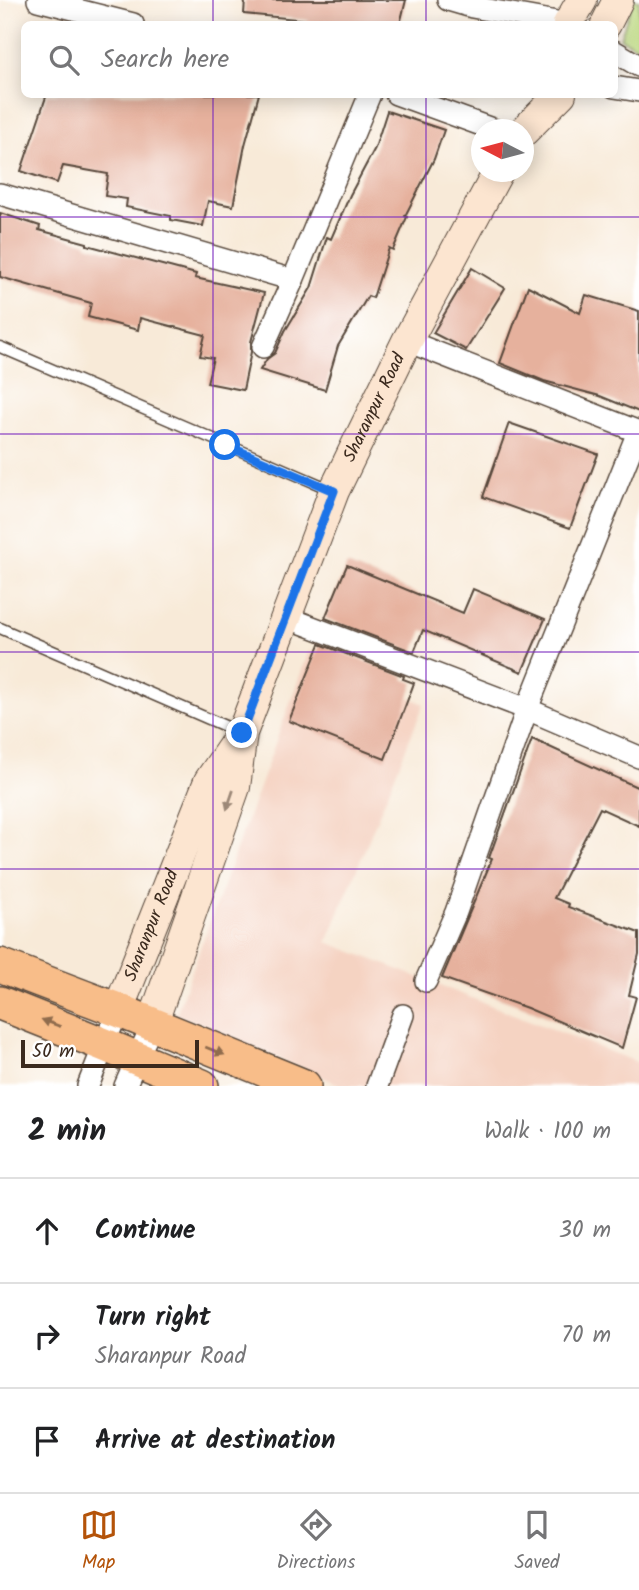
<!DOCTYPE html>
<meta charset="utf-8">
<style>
body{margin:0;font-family:Kalam,sans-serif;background:#f6f6f6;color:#202124}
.compass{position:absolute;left:471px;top:119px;width:63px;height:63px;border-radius:50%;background:#fff;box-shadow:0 4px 18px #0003;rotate:276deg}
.scale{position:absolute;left:21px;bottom:18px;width:178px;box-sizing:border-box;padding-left:7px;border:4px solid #3b2a1e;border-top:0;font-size:19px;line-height:24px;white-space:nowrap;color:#3b2a1e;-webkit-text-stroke:5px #fff;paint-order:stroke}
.stop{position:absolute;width:21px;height:21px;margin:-16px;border:5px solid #1a73e8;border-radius:50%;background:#fff}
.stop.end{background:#1a73e8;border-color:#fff;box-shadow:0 2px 7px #0008}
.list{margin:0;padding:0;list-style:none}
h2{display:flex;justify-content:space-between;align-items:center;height:91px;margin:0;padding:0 28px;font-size:30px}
h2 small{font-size:23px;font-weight:400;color:#757577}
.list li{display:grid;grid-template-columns:46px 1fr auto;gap:21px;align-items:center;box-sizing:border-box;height:105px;padding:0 28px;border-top:2px solid #e0e0e0}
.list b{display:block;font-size:26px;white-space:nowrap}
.list p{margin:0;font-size:23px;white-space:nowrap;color:#757577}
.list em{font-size:23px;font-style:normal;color:#757577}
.icon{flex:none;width:38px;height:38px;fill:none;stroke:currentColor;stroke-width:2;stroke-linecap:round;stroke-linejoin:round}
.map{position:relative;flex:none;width:639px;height:1086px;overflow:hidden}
.search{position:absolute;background:#fff;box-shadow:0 4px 18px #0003;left:21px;right:21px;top:21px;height:77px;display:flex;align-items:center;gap:18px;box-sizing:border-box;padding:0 24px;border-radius:10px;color:#757577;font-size:26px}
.sheet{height:406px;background:#fff}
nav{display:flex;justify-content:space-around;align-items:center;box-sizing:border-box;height:98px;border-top:2px solid #e0e0e0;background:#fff;font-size:19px;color:#757577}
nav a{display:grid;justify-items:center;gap:4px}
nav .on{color:#b45309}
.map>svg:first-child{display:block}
</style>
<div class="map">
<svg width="639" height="1086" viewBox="0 0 639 1086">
<rect width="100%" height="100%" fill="#fff"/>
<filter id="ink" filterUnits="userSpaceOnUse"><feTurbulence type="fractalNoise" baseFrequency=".0143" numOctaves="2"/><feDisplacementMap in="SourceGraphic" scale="14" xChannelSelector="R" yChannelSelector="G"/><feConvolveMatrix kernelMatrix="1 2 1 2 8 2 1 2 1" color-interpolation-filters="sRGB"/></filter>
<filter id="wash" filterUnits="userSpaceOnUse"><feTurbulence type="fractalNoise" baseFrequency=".00686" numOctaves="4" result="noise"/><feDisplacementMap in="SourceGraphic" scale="28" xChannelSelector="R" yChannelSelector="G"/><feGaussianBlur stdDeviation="1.57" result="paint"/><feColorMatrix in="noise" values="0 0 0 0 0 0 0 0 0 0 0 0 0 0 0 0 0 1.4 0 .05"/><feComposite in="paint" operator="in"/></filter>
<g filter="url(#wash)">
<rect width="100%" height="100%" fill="#f8ead8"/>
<polygon fill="#f5d3c2" points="309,651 424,704 327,942 639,1063 639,1086 343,1086 176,1014"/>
<polygon fill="#b9d67c" stroke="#7a804d" stroke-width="2" points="633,0 639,0 639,48 620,38"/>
<g id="blocks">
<g fill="#e6b19d">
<polygon points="245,0 406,0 400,24 306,24 308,20 244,14"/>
<polygon points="47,94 259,94 245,145 233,206 208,201 203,226 171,220 171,216 126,207 127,199 105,196 108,174 63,166 57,183 21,171"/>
<polygon points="387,111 444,130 434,159 405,216 407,217 393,250 389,248 373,298 368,296 338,346 325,390 260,370 267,359 275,353 285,331 311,288 327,237 331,239 350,195 375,148"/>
<polygon points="0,213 40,226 39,230 87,243 87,245 196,274 195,278 264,293 251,342 251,352 243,390 207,383 213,358 200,356 205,335 140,318 138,330 88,317 91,303 0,277"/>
<polygon points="472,268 505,288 466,350 433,333"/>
<polygon points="528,286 580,313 586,295 639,311 639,412 600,396 544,381 500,363"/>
<polygon points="509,423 598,454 570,528 483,497"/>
<polygon points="347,565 463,613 473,589 545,619 522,672 423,630 414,652 325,618"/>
<polygon points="320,644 404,676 403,679 414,683 385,759 289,721"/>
<polygon points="532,739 639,788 639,826 600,808 554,898 569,904 568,907 639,933 639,954 629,995 636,997 622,1048 527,1008 442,978 492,859 489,858"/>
</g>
</g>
</g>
<g filter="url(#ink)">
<use href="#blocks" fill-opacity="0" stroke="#57473a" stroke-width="2"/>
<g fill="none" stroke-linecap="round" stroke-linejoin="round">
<g stroke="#57473a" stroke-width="13">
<g id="lane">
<polyline points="0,347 332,490"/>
<polyline points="0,628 241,733"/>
</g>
</g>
<g stroke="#57473a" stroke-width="24">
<g id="street">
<polyline points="38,0 133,24"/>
<polyline points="448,0 472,7 568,24"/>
<polyline points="614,51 639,66"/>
<polyline points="614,87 639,91"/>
<polyline points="396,94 495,130"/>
<polyline points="0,194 293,280 370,94"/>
<polyline points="407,341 639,432"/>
<polyline points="263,347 293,280"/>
<polyline points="286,617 527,709 639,757"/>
<polyline points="426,981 456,912 527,709 638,432"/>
<polyline points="88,1086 118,1010"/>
<polyline points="125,1086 152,1025"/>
<polyline points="377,1086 403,1015"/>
</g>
</g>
<g stroke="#57473a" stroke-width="32">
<g id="secondary">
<polyline points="568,24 582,0"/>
<polyline points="606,24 618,0"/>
<polyline points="524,131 561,94"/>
<path id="s1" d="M118,1010l91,-229 31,-45"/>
<path id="s2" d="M152,1025l83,-238 7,-54 92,-242 73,-150 91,-169"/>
</g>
</g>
<g stroke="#57473a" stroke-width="36">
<g id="primary">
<polyline points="0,965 118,1010 304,1086"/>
<polyline points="0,1003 105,1045 202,1086"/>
</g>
</g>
<use href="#lane" stroke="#fff" stroke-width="10"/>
<use href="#street" stroke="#fff" stroke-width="21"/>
<use href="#secondary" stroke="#fce5d0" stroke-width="30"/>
<use href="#primary" stroke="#f8bd89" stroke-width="33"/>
</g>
<defs><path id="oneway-solid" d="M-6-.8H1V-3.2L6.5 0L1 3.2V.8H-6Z" transform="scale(1.75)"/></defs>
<use fill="#9c8877" href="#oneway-solid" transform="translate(230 800) rotate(109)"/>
<g fill="#906c4e">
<use href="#oneway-solid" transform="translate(51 1023) rotate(-159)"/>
<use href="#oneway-solid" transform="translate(215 1051) rotate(22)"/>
</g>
</g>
<g fill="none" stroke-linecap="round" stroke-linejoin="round" filter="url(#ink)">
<polyline stroke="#1a73e8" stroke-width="9" points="225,445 334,491 242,733"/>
</g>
<path fill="none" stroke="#7b2cbf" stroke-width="2" stroke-opacity="0.55" d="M213,0v24M426,0v24M213,94v992M426,94v992M0,217h639M0,434h639M0,652h639M0,869h639"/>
<g text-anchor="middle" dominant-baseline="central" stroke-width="7" stroke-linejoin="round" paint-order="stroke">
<g font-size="18" fill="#3b2a1e" stroke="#fff">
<text stroke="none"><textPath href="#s2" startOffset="658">Sharanpur Road</textPath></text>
<text stroke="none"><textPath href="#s1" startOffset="91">Sharanpur Road</textPath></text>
</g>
</g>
</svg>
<svg class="compass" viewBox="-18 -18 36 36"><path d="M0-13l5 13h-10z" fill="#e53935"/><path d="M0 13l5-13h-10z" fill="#757577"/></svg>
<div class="scale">50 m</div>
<div class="stop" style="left:225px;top:445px"></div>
<div class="stop end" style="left:242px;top:733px"></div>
<div class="search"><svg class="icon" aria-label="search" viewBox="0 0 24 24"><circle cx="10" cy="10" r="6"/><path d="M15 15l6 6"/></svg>Search here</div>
</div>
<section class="sheet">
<h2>2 min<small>Walk · 100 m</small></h2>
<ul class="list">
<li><svg class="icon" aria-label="ahead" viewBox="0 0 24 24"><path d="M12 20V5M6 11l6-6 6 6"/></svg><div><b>Continue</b></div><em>30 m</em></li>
<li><svg class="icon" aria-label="right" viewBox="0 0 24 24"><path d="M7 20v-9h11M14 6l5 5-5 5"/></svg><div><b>Turn right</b><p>Sharanpur Road</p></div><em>70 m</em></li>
<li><svg class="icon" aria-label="arrive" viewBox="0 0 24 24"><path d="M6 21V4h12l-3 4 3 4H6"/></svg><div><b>Arrive at destination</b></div></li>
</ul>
</section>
<nav>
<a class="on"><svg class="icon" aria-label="map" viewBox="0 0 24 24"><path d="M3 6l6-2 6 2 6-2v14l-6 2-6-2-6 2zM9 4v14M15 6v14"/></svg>Map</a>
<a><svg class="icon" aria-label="directions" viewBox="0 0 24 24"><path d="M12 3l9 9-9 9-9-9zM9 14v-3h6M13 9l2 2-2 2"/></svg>Directions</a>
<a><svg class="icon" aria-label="saved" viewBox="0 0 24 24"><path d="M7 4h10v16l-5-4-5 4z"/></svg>Saved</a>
</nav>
